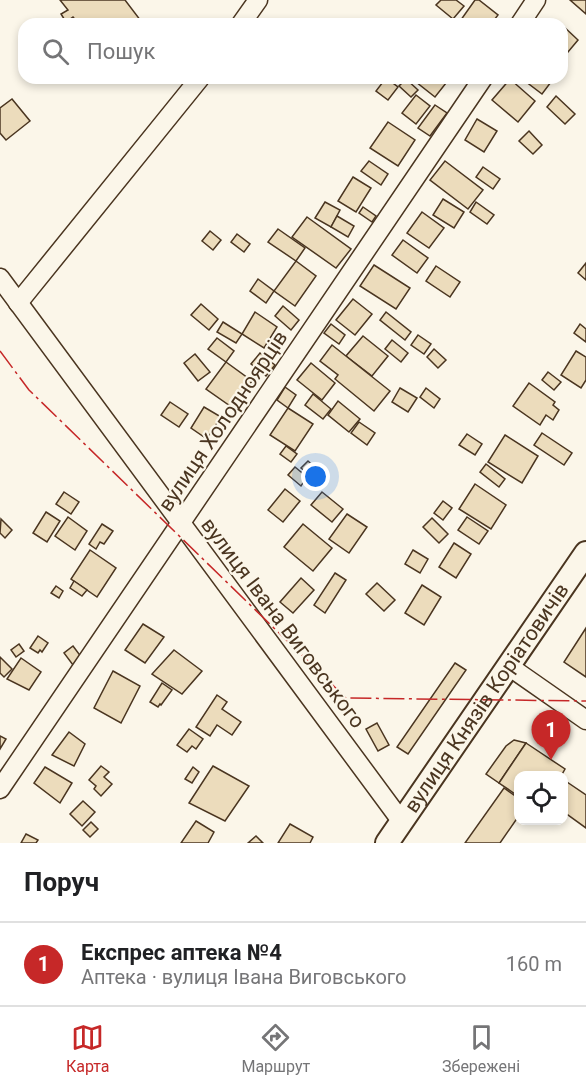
<!DOCTYPE html>
<html lang="uk">
<meta charset="utf-8">
<style>
body{margin:0;font-family:Roboto,sans-serif;background:#f2f2f2;color:#202124}
.controls{position:absolute;right:18px;bottom:18px;display:grid;overflow:hidden;border-radius:12px;box-shadow:0 3px 9px #0003}
.controls button{width:54px;height:54px;display:grid;place-items:center;padding:0;border:0;border-bottom:2px solid #e0e0e0;background:#fff;color:#202124;font:30px sans-serif}
.you{position:absolute;left:316px;top:477px;width:21px;height:21px;margin:-15px;border:4px solid #fff;border-radius:50%;background:#1a73e8;box-shadow:0 0 0 9px #1a73e833}
.badge{display:grid;place-items:center;width:39px;height:39px;border-radius:50%;background:#c62828;color:#fff;font-size:20px;font-weight:700}
.pin{position:absolute;translate:-50% -50px;filter:drop-shadow(0 2px 3px #0008)}
.pin::after{content:'';position:absolute;top:32px;width:21px;height:18px;background:inherit;clip-path:polygon(0 0,100% 0,50% 100%)}
.list{margin:0;padding:0;list-style:none}
h2{display:flex;justify-content:space-between;align-items:center;height:78px;margin:0;padding:0 24px;font-size:26px}
h2 small{font-size:20px;font-weight:400;color:#757577}
.list li{display:grid;grid-template-columns:39px 1fr auto;gap:18px;align-items:center;box-sizing:border-box;height:84px;padding:0 24px;border-top:2px solid #e0e0e0}
.list b{display:block;font-size:22px;white-space:nowrap}
.list p{margin:0;font-size:20px;white-space:nowrap;color:#757577}
.list em{font-size:20px;font-style:normal;color:#757577}
.icon{flex:none;width:33px;height:33px;fill:none;stroke:currentColor;stroke-width:2;stroke-linecap:round;stroke-linejoin:round}
.map{position:relative;flex:none;width:586px;height:843px;overflow:hidden}
.search{position:absolute;background:#fff;box-shadow:0 3px 9px #0003;left:18px;right:18px;top:18px;height:66px;display:flex;align-items:center;gap:15px;box-sizing:border-box;padding:0 21px;border-radius:18px;color:#757577;font-size:22px}
.sheet{height:162px;background:#fff}
nav{display:flex;justify-content:space-around;align-items:center;box-sizing:border-box;height:84px;border-top:2px solid #e0e0e0;background:#fff;font-size:16px;color:#757577}
nav a{display:grid;justify-items:center;gap:3px}
nav .on{color:#c62828}
.map>svg:first-child{display:block}
</style>
<div class="map">
<svg width="586" height="843" viewBox="0 0 586 843">
<rect width="100%" height="100%" fill="#fbf6e9"/>
<g fill="#ecdcbc" stroke="#4a3520" stroke-width="1.5">
<polygon points="60,0 125,0 141,21 137,24 79,24 73,17 66,22 61,14 68,10"/>
<polygon points="441,0 456,0 464,6 453,19 436,5"/>
<polygon points="475,0 479,0 498,15 491,24 458,24"/>
<polygon points="570,0 586,0 586,14"/>
<polygon points="562,25 578,40 563,58 562,57"/>
<polygon points="386,78 398,87 388,100 376,91"/>
<polygon points="411,78 450,78 435,97"/>
<polygon points="521,78 554,78 542,94"/>
<polygon points="406,79 418,90 411,97 399,86"/>
<polygon points="510,79 535,101 518,122 492,100"/>
<polygon points="416,95 430,106 416,124 402,113"/>
<polygon points="556,96 575,114 565,124 547,107"/>
<polygon points="12,99 30,121 6,140 0,133 0,108"/>
<polygon points="435,105 447,113 430,136 418,128"/>
<polygon points="477,119 497,131 484,152 465,140"/>
<polygon points="388,122 415,140 398,166 370,148"/>
<polygon points="529,131 542,145 533,154 519,141"/>
<polygon points="369,161 388,174 381,185 361,171"/>
<polygon points="445,161 483,190 468,209 430,180"/>
<polygon points="483,167 500,179 493,189 476,177"/>
<polygon points="353,177 371,188 356,212 338,201"/>
<polygon points="443,199 464,212 454,228 433,215"/>
<polygon points="325,202 340,210 331,227 315,218"/>
<polygon points="476,202 494,215 487,224 470,212"/>
<polygon points="363,207 376,216 372,222 359,213"/>
<polygon points="422,212 444,228 429,248 407,233"/>
<polygon points="337,216 354,226 348,237 331,227"/>
<polygon points="307,217 351,249 336,268 292,237"/>
<polygon points="278,229 305,248 296,261 268,242"/>
<polygon points="210,231 221,240 213,250 202,241"/>
<polygon points="237,234 250,244 244,252 231,242"/>
<polygon points="403,240 428,258 417,273 392,255"/>
<polygon points="296,261 316,276 295,306 274,291"/>
<polygon points="586,263 586,280 578,273"/>
<polygon points="374,265 410,288 396,309 360,286"/>
<polygon points="436,266 460,282 450,297 426,281"/>
<polygon points="258,279 274,291 266,303 250,291"/>
<polygon points="353,299 372,314 355,335 336,320"/>
<polygon points="201,304 218,319 209,330 191,315"/>
<polygon points="283,306 299,320 291,330 275,316"/>
<polygon points="255,312 277,327 264,348 242,334"/>
<polygon points="386,312 411,332 405,340 380,320"/>
<polygon points="223,322 242,334 236,343 217,332"/>
<polygon points="331,324 345,335 339,344 324,333"/>
<polygon points="580,324 586,329 586,342 574,333"/>
<polygon points="418,335 431,344 424,354 411,345"/>
<polygon points="363,336 388,356 372,376 346,356"/>
<polygon points="217,338 234,351 226,362 208,349"/>
<polygon points="392,340 408,353 401,362 385,349"/>
<polygon points="332,345 390,391 374,411 335,379 338,375 320,361"/>
<polygon points="434,349 446,360 438,368 427,357"/>
<polygon points="576,351 586,357 586,380 581,388 561,375"/>
<polygon points="260,353 275,365 266,376 251,364"/>
<polygon points="195,354 210,372 198,381 184,363"/>
<polygon points="226,362 252,381 233,408 206,389"/>
<polygon points="311,363 335,383 322,400 297,380"/>
<polygon points="548,372 561,382 554,390 542,380"/>
<polygon points="529,383 555,402 553,405 559,410 553,420 546,415 540,425 513,406"/>
<polygon points="285,387 296,395 288,408 277,400"/>
<polygon points="400,388 417,398 408,412 392,402"/>
<polygon points="426,388 440,399 434,408 420,397"/>
<polygon points="313,394 331,409 323,419 305,405"/>
<polygon points="338,401 360,419 349,432 328,415"/>
<polygon points="170,402 188,414 179,427 161,415"/>
<polygon points="204,407 221,417 207,439 191,428"/>
<polygon points="288,408 313,424 295,451 270,435"/>
<polygon points="359,422 375,433 367,445 351,433"/>
<polygon points="542,433 572,453 564,465 534,445"/>
<polygon points="467,434 482,444 475,455 459,445"/>
<polygon points="505,435 538,456 522,483 488,462"/>
<polygon points="286,446 297,454 291,462 280,454"/>
<polygon points="308,461 320,472 314,479 301,468"/>
<polygon points="486,464 505,479 499,487 480,472"/>
<polygon points="295,467 307,477 301,486 288,475"/>
<polygon points="475,484 506,505 491,529 459,509"/>
<polygon points="285,489 300,501 283,522 268,510"/>
<polygon points="64,492 79,502 71,514 56,504"/>
<polygon points="322,492 343,509 332,522 311,505"/>
<polygon points="443,501 452,508 443,520 434,513"/>
<polygon points="46,512 60,521 47,542 33,533"/>
<polygon points="347,514 367,527 349,553 329,539"/>
<polygon points="68,517 87,531 75,550 55,536"/>
<polygon points="467,517 488,531 479,544 458,530"/>
<polygon points="432,518 448,534 439,543 423,527"/>
<polygon points="1,519 12,530 5,538 0,533"/>
<polygon points="102,524 113,531 104,544 100,542 96,549 89,544"/>
<polygon points="303,524 332,548 313,571 284,547"/>
<polygon points="454,543 471,554 456,578 439,567"/>
<polygon points="90,550 116,568 97,597 71,579"/>
<polygon points="413,550 428,559 420,573 405,564"/>
<polygon points="335,573 346,580 325,613 314,605"/>
<polygon points="301,578 314,590 293,613 280,602"/>
<polygon points="74,581 87,590 82,596 70,588"/>
<polygon points="377,583 395,600 384,611 366,594"/>
<polygon points="422,585 441,597 424,625 405,613"/>
<polygon points="56,586 63,591 59,598 51,593"/>
<polygon points="143,624 164,637 145,663 125,650"/>
<polygon points="586,628 586,677 564,662"/>
<polygon points="38,636 48,643 42,652 40,650 38,653 30,648"/>
<polygon points="19,644 24,651 16,657 11,650"/>
<polygon points="73,646 82,658 73,665 64,653"/>
<polygon points="174,650 202,671 182,694 152,674"/>
<polygon points="0,657 12,669 4,677 0,673"/>
<polygon points="21,658 41,672 29,690 7,679"/>
<polygon points="455,663 466,670 408,754 397,747"/>
<polygon points="113,671 140,686 121,723 94,708"/>
<polygon points="162,683 172,690 161,705 160,704 158,707 150,702"/>
<polygon points="217,695 227,702 222,709 241,722 232,735 217,725 210,736 196,727"/>
<polygon points="377,723 389,745 378,751 366,729"/>
<polygon points="189,729 203,739 196,749 192,746 187,752 177,745"/>
<polygon points="69,732 85,744 74,766 52,755"/>
<polygon points="0,736 6,739 0,749"/>
<polygon points="514,740 526,743 499,783 486,774 506,746"/>
<polygon points="526,743 565,769 561,776 518,776 518,796 499,783"/>
<polygon points="101,766 109,772 104,777 112,784 101,796 94,789 96,786 89,780"/>
<polygon points="213,766 249,786 225,821 189,803"/>
<polygon points="45,767 72,783 60,803 34,783"/>
<polygon points="193,767 199,772 192,783 185,779"/>
<polygon points="564,780 586,795 586,828 564,812"/>
<polygon points="504,788 518,798 518,817 500,843 465,843"/>
<polygon points="83,801 95,812 82,826 70,814"/>
<polygon points="196,821 214,832 208,843 181,843"/>
<polygon points="91,822 98,829 90,837 83,830"/>
<polygon points="290,824 313,837 310,843 278,843"/>
<polygon points="26,834 38,840 36,843 21,843"/>
<polygon points="256,836 263,843 248,843"/>
</g>
<g fill="none" stroke-linecap="round" stroke-linejoin="round">
<g stroke="#4a3520" stroke-width="21">
<g id="minor">
<polyline points="241,24 258,0"/>
<polyline points="520,24 536,0"/>
<polyline points="0,278 402,822"/>
<polyline points="18,303 200,78"/>
<polyline points="510,667 586,720"/>
<polyline points="0,789 483,78"/>
</g>
</g>
<g stroke="#4a3520" stroke-width="26">
<g id="major">
<path id="s1" d="M387,843l199,-290"/>
</g>
</g>
<use href="#minor" stroke="#fbf6e9" stroke-width="18"/>
<use href="#major" stroke="#fbf6e9" stroke-width="22"/>
<polyline stroke="#c62828" stroke-width="1.5" stroke-dasharray="21 4.5 3 4.5" stroke-linecap="butt" points="0,351 29,390 346,698 586,701"/>
</g>
<g text-anchor="middle" dominant-baseline="central" stroke-width="4.5" stroke-linejoin="round" paint-order="stroke">
<g font-size="21" fill="#4a3520" stroke="#fbf6e9">
<text transform="translate(223 421) rotate(-56)">вулиця Холодноярців</text>
<text transform="translate(283 623) rotate(53)">вулиця Івана Виговського</text>
<text stroke="none"><textPath href="#s1" startOffset="176">вулиця Князів Коріатовичів</textPath></text>
</g>
</g>
</svg>
<div class="controls">
<button><svg class="icon" aria-label="locate" viewBox="0 0 24 24"><circle cx="12" cy="12" r="6"/><path d="M12 2v4M12 18v4M2 12h4M18 12h4"/></svg></button>
</div>
<div class="you"></div>
<div class="pin badge" style="left:551px;top:760px">1</div>
<div class="search"><svg class="icon" aria-label="search" viewBox="0 0 24 24"><circle cx="10" cy="10" r="6"/><path d="M15 15l6 6"/></svg>Пошук</div>
</div>
<section class="sheet">
<h2>Поруч<small></small></h2>
<ul class="list">
<li><span class="badge">1</span><div><b>Експрес аптека №4</b><p>Аптека · вулиця Івана Виговського</p></div><em>160 m</em></li>
</ul>
</section>
<nav>
<a class="on"><svg class="icon" aria-label="map" viewBox="0 0 24 24"><path d="M3 6l6-2 6 2 6-2v14l-6 2-6-2-6 2zM9 4v14M15 6v14"/></svg>Карта</a>
<a><svg class="icon" aria-label="directions" viewBox="0 0 24 24"><path d="M12 3l9 9-9 9-9-9zM9 14v-3h6M13 9l2 2-2 2"/></svg>Маршрут</a>
<a><svg class="icon" aria-label="saved" viewBox="0 0 24 24"><path d="M7 4h10v16l-5-4-5 4z"/></svg>Збережені</a>
</nav>
